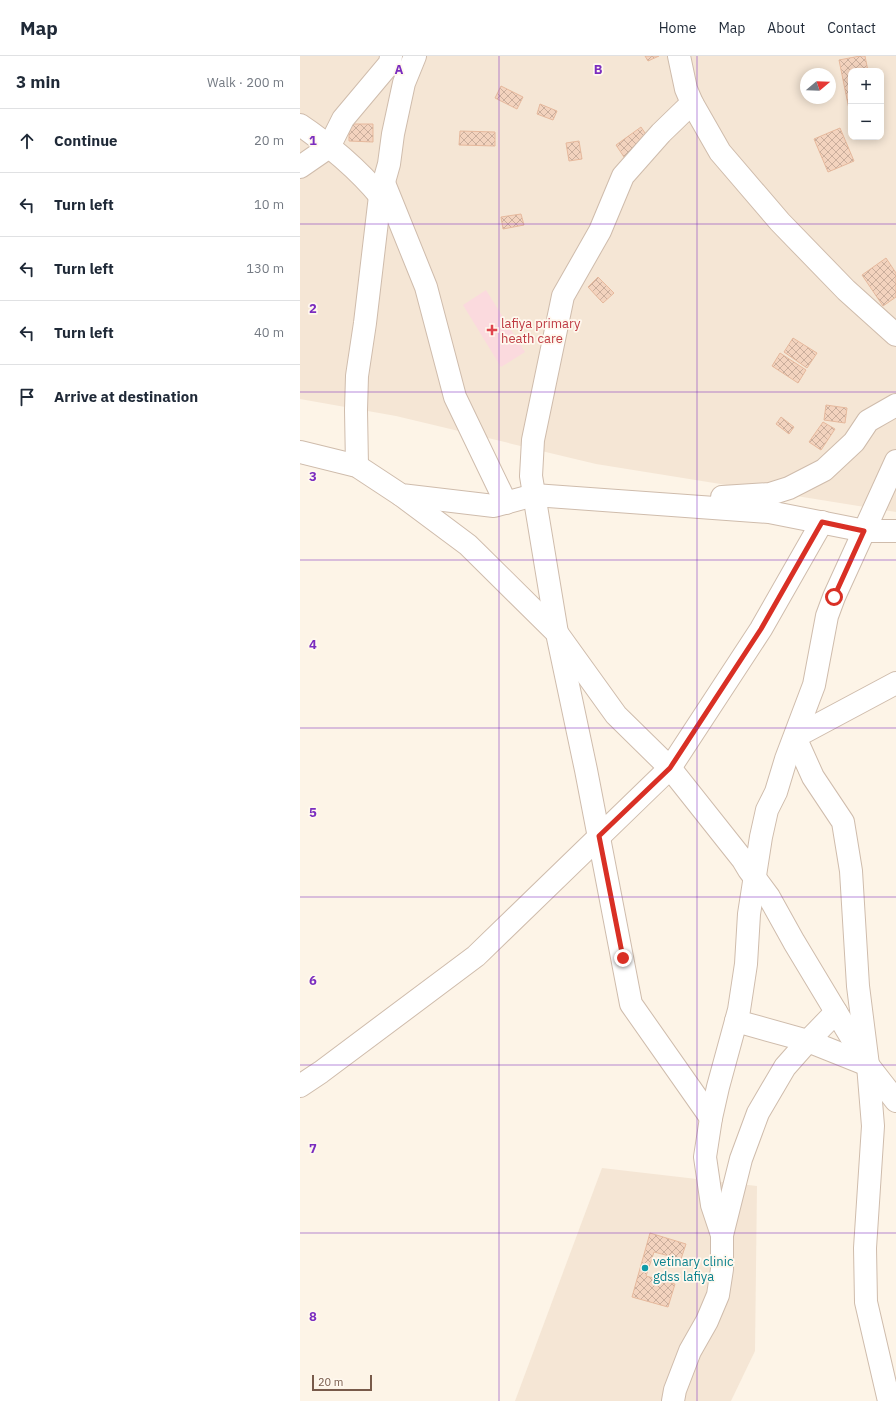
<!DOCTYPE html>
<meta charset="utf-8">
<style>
body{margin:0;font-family:"IBM Plex Sans",sans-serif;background:#f2f2f3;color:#1f2937}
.controls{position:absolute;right:12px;top:12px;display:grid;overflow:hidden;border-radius:8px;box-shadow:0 2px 10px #0003}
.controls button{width:36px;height:36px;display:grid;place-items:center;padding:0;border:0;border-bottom:1px solid #e0e1e3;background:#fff;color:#1f2937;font:20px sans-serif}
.compass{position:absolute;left:500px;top:12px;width:36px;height:36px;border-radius:50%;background:#fff;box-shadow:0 2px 10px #0003;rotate:71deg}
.scale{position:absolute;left:12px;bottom:10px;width:60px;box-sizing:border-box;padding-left:4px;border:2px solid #785a4a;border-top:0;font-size:11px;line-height:14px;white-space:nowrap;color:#785a4a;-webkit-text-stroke:3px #fff8ee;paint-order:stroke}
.stop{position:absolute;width:12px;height:12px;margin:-9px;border:3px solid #d93025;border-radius:50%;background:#fff}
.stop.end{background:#d93025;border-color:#fff;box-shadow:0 1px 4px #0008}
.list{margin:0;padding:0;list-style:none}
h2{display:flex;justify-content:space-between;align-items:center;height:52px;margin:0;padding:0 16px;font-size:17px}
h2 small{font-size:13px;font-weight:400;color:#747a83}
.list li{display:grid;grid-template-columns:26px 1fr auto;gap:12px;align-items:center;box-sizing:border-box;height:64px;padding:0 16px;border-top:1px solid #e0e1e3}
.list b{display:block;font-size:15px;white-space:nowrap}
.list em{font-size:13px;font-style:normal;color:#747a83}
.icon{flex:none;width:22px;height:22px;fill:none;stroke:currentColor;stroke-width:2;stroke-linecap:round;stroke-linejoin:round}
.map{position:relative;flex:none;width:596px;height:1345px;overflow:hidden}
header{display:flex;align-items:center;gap:24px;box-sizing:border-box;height:56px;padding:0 20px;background:#fff;border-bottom:1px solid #e0e1e3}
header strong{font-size:19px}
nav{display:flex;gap:22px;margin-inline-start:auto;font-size:14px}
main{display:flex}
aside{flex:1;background:#fff}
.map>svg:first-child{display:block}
</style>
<header>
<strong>Map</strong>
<nav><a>Home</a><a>Map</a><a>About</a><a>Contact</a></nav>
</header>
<main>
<aside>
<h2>3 min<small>Walk · 200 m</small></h2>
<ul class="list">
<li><svg class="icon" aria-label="ahead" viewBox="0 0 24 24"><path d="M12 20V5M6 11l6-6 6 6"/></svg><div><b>Continue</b></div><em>20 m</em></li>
<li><svg class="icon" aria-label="left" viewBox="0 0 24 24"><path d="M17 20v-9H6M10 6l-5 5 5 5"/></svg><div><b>Turn left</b></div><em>10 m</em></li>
<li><svg class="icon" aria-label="left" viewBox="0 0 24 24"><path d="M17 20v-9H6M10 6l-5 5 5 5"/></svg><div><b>Turn left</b></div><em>130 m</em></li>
<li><svg class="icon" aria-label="left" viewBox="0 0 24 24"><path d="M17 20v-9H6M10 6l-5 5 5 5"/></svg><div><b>Turn left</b></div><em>40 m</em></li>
<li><svg class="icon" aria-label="arrive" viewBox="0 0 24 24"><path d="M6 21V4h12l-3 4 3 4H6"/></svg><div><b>Arrive at destination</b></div></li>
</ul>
</aside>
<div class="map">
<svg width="596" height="1345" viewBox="0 0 596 1345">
<defs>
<pattern id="building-cross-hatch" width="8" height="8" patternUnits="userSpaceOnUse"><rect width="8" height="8" fill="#f3d3be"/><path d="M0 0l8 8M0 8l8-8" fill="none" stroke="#caae9c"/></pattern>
</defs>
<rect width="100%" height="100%" fill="#fdf4e7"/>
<g fill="#f5e6d5" fill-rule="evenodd">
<path d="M0,0h596v456l-300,-48 -200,-48 -96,-17zM551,15h30v66h-30zM506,18h24v24h-24z"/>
<polygon points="302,1112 457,1130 455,1295 431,1345 215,1345"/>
</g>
<polygon fill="#fbdade" points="186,234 225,296 201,311 163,249"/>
<g fill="url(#building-cross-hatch)" stroke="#e6b99d">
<polygon points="345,0 359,0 348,5"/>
<polygon points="560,0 565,0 568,15 551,15 550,58 539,4"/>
<polygon points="201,30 223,41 217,53 195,42"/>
<polygon points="240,48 257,55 253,64 237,58"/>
<polygon points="49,68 73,68 73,86 49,85"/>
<polygon points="341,71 349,83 324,101 316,89"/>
<polygon points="540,72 554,105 528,116 514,83"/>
<polygon points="160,75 195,76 195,90 159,89"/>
<polygon points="279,85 282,103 269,105 266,87"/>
<polygon points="221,158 224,169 203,173 201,161"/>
<polygon points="586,202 596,217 596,241 583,250 562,219"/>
<polygon points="298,221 314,237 303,247 288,231"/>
<polygon points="493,282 517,297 507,312 484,296"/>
<polygon points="480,297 506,314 498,327 472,310"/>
<polygon points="526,349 547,352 545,367 524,364"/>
<polygon points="481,361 494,371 489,378 476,368"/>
<polygon points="523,366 535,373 521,394 509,386"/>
<polygon points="350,1177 386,1188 381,1203 354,1196 346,1220 375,1228 368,1251 332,1241"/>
</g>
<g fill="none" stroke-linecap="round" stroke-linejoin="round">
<g stroke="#cfbcac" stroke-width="24">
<g id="minor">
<polyline points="379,0 386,33 392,47 420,96 480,166 546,234 596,279"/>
<polyline points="392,47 361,77 323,120 300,175 263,240 233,384 231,420 257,577 286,714 331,948 411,1062"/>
<path d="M0,69c27,18 60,46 80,71"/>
<polyline points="0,111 29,91 43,63 90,7 91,0"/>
<polyline points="84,127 126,231 155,341 206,447"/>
<polyline points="0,396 57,410 101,439 194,450 234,439 469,456 565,475 596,475"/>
<polyline points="57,410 56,354 57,320 65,267 80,140 89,108 93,78 104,27 115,0"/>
<polyline points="101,439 168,489 257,577 316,659 370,712 443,804 449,814 469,841 494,886 568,1009 596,1045"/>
<polyline points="422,441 470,438 489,432 524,414 554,386 568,365 596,349"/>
<polyline points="436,965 508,985 568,1009"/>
<polyline points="0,1030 21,1016 176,900 370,712 461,573 522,466"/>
<polyline points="422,1179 441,1103 458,1057 485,1011 508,985 536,956"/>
<polyline points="373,1345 375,1334 390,1295 407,1265 418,1239 422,1213 422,1179 412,1149 405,1101 411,1062 418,1031 439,954 446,908 449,858 461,781 467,754 476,736 486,703 514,629 527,560 534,541 596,405"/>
<polyline points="589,1345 566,1246 565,1192 573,1070 568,1009 558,930 551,815 543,766 513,721 495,681 596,627"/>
</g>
</g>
<use href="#minor" stroke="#fff" stroke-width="22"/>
</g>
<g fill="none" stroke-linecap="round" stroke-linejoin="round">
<polyline stroke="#d93025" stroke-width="5" points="323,902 299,780 370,712 461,573 522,466 564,475 534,541"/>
</g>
<path fill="none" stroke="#7b2cbf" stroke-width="1" stroke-opacity="0.55" d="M199,0v1345M397,0v1345M0,168h596M0,336h596M0,504h596M0,672h596M0,841h596M0,1009h596M0,1177h596"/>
<path fill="#e0444e" stroke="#fff8ee" stroke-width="1.5" d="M190 268h4v4h4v4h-4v4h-4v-4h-4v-4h4z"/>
<circle fill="#0f9aa8" stroke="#fff8ee" stroke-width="1.5" cx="345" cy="1212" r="4"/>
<g text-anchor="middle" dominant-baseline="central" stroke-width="3.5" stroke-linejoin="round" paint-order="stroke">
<g font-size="13" fill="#be3a42" stroke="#fff8ee" text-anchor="start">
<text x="201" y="267">lafiya primary<tspan x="201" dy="15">heath care</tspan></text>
</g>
<g font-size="13" fill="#0d838f" stroke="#fff8ee" text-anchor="start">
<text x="353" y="1205">vetinary clinic<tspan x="353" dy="15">gdss lafiya</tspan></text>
</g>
</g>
<g font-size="13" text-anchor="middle" font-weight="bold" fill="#7b2cbf" stroke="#fff8ee" stroke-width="3.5" stroke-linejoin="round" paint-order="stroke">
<text x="99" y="18">A</text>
<text x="298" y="18">B</text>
<text x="13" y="89">1</text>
<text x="13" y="257">2</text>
<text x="13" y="425">3</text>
<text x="13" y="593">4</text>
<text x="13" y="761">5</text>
<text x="13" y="929">6</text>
<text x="13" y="1097">7</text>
<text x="13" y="1265">8</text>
</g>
</svg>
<div class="controls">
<button>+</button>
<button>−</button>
</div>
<svg class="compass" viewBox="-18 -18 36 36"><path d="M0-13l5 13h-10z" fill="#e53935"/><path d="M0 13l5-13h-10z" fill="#747a83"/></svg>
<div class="scale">20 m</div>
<div class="stop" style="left:534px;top:541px"></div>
<div class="stop end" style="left:323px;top:902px"></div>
</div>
</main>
